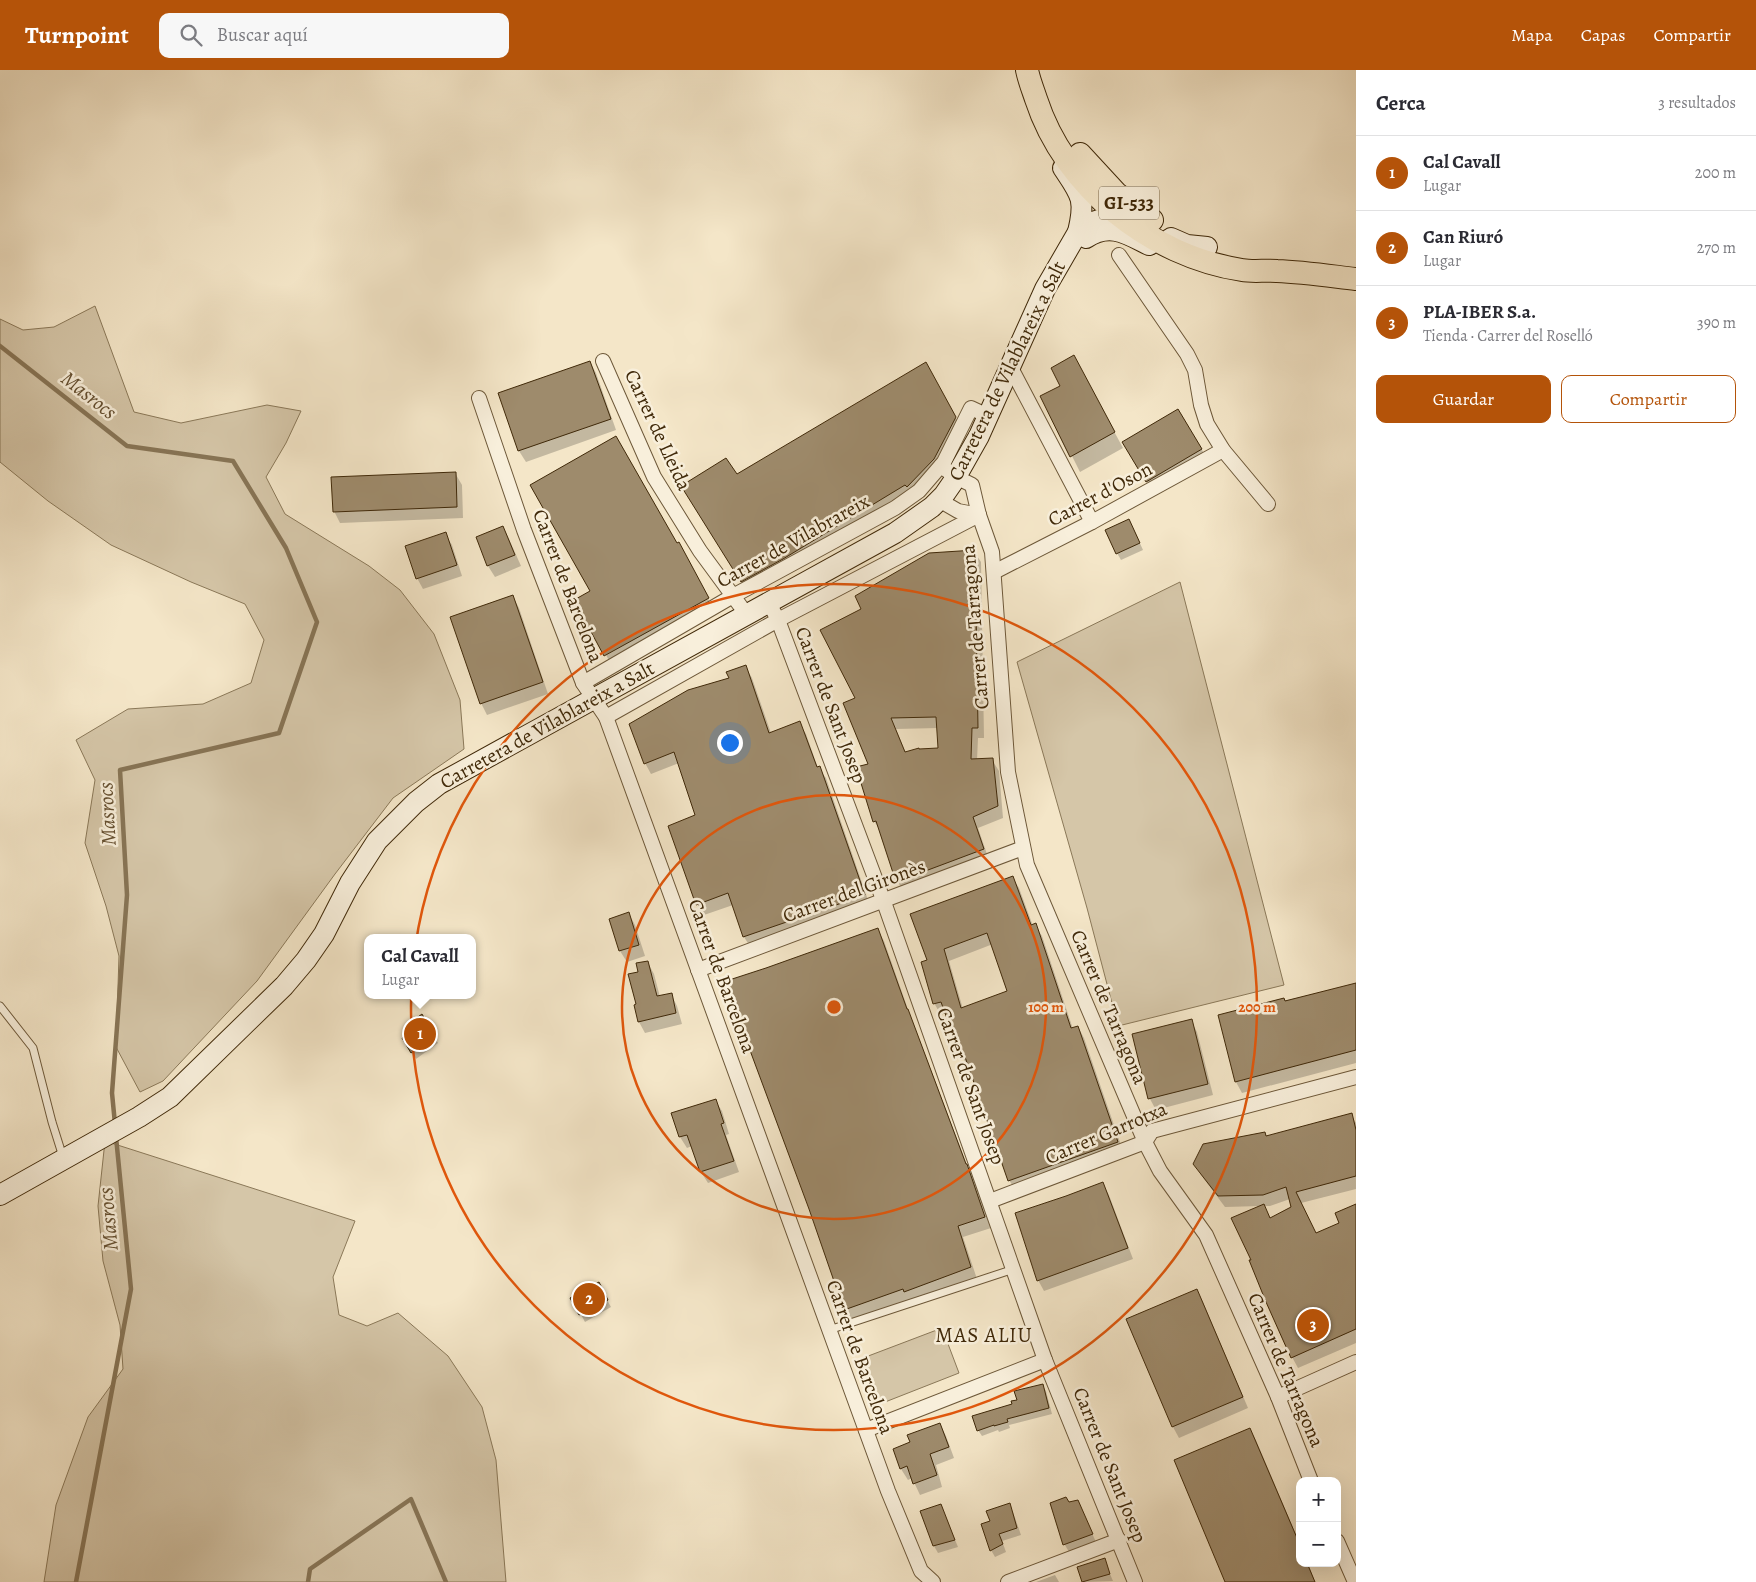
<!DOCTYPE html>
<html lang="es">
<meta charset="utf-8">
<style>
body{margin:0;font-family:Alegreya,serif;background:#f7f7f7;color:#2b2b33}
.controls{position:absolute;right:15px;bottom:15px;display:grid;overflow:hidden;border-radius:10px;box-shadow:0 5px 20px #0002}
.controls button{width:45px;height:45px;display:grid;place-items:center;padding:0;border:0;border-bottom:1px solid #e1e1e2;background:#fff;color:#2b2b33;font:25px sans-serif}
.you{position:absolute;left:729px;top:672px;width:18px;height:18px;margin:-12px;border:4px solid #fff;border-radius:50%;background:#1a73e8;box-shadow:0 0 0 8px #1a73e833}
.badge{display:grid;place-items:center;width:32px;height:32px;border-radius:50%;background:#b45309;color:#fff;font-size:16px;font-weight:700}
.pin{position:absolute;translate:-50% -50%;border:2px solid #fff;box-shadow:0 1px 5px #0006}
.popup{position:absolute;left:364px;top:864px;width:112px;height:65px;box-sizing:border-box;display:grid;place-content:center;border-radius:10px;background:#fff;filter:drop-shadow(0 1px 4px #0005);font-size:16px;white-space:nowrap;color:#7c7c81}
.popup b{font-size:19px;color:#2b2b33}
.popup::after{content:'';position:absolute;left:50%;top:100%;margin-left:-10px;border:10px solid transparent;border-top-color:#fff}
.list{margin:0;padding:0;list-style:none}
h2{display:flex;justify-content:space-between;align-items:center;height:65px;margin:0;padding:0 20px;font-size:21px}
h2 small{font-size:16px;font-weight:400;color:#7c7c81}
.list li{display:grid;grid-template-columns:32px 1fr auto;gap:15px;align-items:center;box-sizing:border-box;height:75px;padding:0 20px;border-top:1px solid #e1e1e2}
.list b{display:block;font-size:19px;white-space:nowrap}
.list p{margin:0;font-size:16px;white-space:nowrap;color:#7c7c81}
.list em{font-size:16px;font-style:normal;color:#7c7c81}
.actions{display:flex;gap:10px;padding:15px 20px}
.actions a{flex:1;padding:11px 0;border:1px solid #b45309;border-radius:10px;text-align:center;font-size:18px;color:#b45309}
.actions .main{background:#b45309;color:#fff}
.icon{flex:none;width:28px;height:28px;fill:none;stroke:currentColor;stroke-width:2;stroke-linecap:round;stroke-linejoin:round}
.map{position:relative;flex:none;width:1356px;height:1512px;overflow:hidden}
header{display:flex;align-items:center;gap:30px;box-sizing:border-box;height:70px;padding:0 25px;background:#b45309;color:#fff}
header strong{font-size:24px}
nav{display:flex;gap:28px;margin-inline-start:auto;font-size:18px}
.search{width:350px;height:45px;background:#f7f7f7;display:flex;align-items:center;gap:12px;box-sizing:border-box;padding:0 18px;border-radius:10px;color:#7c7c81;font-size:19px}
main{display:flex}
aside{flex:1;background:#fff}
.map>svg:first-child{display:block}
</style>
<header>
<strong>Turnpoint</strong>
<div class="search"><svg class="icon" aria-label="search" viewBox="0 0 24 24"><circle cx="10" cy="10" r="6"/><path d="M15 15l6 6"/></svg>Buscar aquí</div>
<nav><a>Mapa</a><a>Capas</a><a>Compartir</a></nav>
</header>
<main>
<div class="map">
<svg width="1356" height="1512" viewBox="0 0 1356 1512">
<rect width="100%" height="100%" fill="#f4e6c8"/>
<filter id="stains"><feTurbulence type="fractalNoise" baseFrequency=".004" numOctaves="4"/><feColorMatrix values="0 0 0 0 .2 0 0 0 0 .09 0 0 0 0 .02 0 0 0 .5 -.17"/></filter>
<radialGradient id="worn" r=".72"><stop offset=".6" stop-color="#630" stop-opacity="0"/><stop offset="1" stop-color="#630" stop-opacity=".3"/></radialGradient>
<g fill="#d5c6a8" stroke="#8a7858">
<polygon points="95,236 134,342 181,353 267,335 301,341 286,373 266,407 285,444 369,496 400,520 434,564 460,630 464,679 393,728 335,804 257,911 163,1011 140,1022 116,977 119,886 106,836 85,773 95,710 76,670 128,639 203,634 251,613 264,570 245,534 191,512 111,475 48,431 0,392 0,249 23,260 54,257"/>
<polygon points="1180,512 1284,915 1118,956 1087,838 1017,592"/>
<polygon points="105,1071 355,1151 333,1207 339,1245 367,1256 398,1243 448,1286 482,1337 496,1390 506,1512 44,1512 56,1435 88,1347 123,1299 120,1255 103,1191 98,1136"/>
<polygon points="942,1258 959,1303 880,1334 863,1288"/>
</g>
<g fill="#0003" fill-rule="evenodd">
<polygon points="590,292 596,303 616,360 526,392 519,381 500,324"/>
<polygon points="926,294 962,359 914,427 748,522 689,427 737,406"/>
<polygon points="1082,302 1123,378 1080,402 1042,326 1061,317"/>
<polygon points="1178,340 1208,390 1154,423 1124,373"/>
<polygon points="455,403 462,415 463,448 340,453 334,441"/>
<polygon points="503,457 509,469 521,496 495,507 488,496 477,468"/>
<polygon points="1133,458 1143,480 1121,490 1117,483"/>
<polygon points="445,464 452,475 462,506 423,519 417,508"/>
<polygon points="677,475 685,485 714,540 612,596 606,585 592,521"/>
<path d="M974,481l7,11 3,176h-6l-1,22h15l7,11 4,47 -25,10 11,32 -85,33 -6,-11 -17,-50 -7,-11 -4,-56 -14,-67zM938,658l2,21 -34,4 -10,-24z"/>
<polygon points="513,527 519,538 548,624 487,645 481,633"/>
<polygon points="745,596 752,608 771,663 799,653 806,664 818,698 826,708 870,836 751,878 744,867 733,835 704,845 697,834 696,746 679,693 651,704 645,693 730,608"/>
<path d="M1012,807l7,11 14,38 2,-1 7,11 31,93 5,-2 6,11 40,116 -108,37 -7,-11 -40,-115 -1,1 -7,-11 -15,-42 -5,2 -7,-12 -6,-42zM993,874l16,48 -46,17 -14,-48z"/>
<polygon points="629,844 635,855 645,886 627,892 620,881 611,849"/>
<polygon points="877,859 884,871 910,945 969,1100 973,1107 991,1158 963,1167 977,1209 851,1250 845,1239 810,1138 753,987 746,975"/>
<polygon points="648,893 654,904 660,927 671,924 677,936 682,954 645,963 639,952 635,936 638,934 640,903"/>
<polygon points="1356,914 1356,993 1242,1023 1236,1012 1219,946"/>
<polygon points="421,946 438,973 416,989 403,968 409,963"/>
<polygon points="1191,951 1197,962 1213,1025 1156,1040 1150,1029 1134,965"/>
<polygon points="715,1030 722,1041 729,1064 726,1065 739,1102 708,1113 701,1102 692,1076 687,1078 680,1067 673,1044"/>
<path d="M1351,1045l5,8v66l-55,14 15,31 25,-10 15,-18v137l-58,25 -6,-11 -40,-97 9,-54 -36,1 -24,-32 -7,-11 72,-27zM1290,1129l2,9 -21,11 -8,-13h7z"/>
<polygon points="1103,1114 1109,1125 1133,1189 1044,1221 1038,1210"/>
<polygon points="598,1214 611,1237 585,1252 572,1228"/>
<polygon points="1197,1220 1203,1232 1248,1338 1179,1368 1173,1357 1128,1250"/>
<polygon points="1042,1315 1046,1321 1052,1344 1009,1355 1010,1358 999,1362 998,1360 982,1366 978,1360"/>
<polygon points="940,1354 946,1366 954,1388 936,1395 942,1417 920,1425 912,1408 908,1410 901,1399 894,1380 911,1373"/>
<polygon points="1250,1359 1256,1370 1300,1474 1300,1493 1308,1493 1315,1512 1227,1512"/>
<polygon points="1051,1434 1069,1434 1081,1439 1096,1472 1069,1482 1065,1475"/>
<polygon points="1009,1435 1013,1442 1021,1465 1002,1471 1006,1482 995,1487 991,1480 992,1452"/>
<polygon points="941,1436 958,1477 938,1483 934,1476"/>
<polygon points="1104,1490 1113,1511 1083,1512 1078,1498"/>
<polygon points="1055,1505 1059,1512 1036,1512"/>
</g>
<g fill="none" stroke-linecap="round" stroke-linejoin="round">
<g stroke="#877455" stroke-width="4.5">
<polyline points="0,276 127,376 233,391 286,478 317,552 279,663 120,700 127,825 112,1023 115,1054"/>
<polyline points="76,1512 131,1219 116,1067"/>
<polyline points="308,1512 310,1499 411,1429 446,1512"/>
</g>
</g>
<g fill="#9e8b6c" stroke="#402909" fill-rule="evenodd">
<polygon points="1074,285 1115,362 1070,387 1040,326 1060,316 1051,298"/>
<polygon points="590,291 611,349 518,381 498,323"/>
<polygon points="926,292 956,347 934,389 907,417 905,415 783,489 741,512 681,416 726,388 737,404"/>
<polygon points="1178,339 1202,379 1146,412 1122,372"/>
<polygon points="616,366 677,473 679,472 709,528 604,586 574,530 590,521 530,415"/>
<polygon points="456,402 457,437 333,442 331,407"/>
<polygon points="1129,449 1140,473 1116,484 1105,460"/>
<polygon points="503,456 515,485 487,496 476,467"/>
<polygon points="446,462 457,495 416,509 405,476"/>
<path d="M975,480l3,178h-6l-1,31 22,-1 5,48 -25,11 11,32 -88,33 -20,-61 -3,1 -17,-55 12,-3 -25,-61 12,-5 -35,-68 41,-21 -6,-13 74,-43zM936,647l2,31 -19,1v-1l-14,4 -14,-34z"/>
<polygon points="513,525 543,612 480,634 450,547"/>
<polygon points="746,595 769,663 800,651 817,697 820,696 865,825 743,867 728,823 696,835 668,756 695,745 674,682 644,694 629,654 688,620 729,608 726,602"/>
<path d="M1013,806l18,49 5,-2 35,105 7,-2 40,116 -110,39 -44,-127 -4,1 -19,-53 -8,2 -12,-42 6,-2 -17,-46zM987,863l20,58 -46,17 -17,-59z"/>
<polygon points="629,842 639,875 619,881 609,849"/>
<polygon points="878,858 907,939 908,939 966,1094 967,1094 985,1147 958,1156 971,1197 904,1222 903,1219 844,1240 809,1139 748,975 745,976 723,912 766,898"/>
<polygon points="648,891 657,926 672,923 676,943 638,952 634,935 636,934 628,904 638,902 636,893"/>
<polygon points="1356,913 1356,980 1235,1012 1218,945 1284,928 1285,931"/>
<polygon points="422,944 435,966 411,983 402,968 408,963 404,957"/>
<polygon points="1192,949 1208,1014 1148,1029 1132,964"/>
<polygon points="716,1029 724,1053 721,1054 734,1091 700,1102 687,1065 679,1067 671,1043"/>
<polygon points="1352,1043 1356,1060 1356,1106 1296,1122 1316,1163 1339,1153 1335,1143 1356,1134 1356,1259 1291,1288 1266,1232 1249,1190 1251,1190 1231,1148 1264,1134 1270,1148 1291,1137 1286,1117 1263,1125 1218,1126 1193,1094 1203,1074 1265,1062 1266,1066"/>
<polygon points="1103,1112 1128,1178 1037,1211 1015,1143 1066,1126"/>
<polygon points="599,1212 608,1230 579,1245 570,1228"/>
<polygon points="1197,1219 1243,1327 1172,1357 1126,1249"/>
<polygon points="1043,1314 1049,1338 1007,1349 1008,1352 994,1356 994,1355 977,1361 972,1346 1012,1334 1011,1331 1017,1330 1014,1321"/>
<polygon points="940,1353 949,1377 930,1384 937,1405 913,1414 907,1396 900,1399 893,1379 910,1372 907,1365"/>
<polygon points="1250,1358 1300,1475 1300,1493 1307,1493 1315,1512 1225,1512 1174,1390"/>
<polygon points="1066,1427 1069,1432 1078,1430 1093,1464 1063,1475 1050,1433"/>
<polygon points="1010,1433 1017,1458 999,1464 1003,1474 990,1481 981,1454 990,1451 986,1441"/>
<polygon points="941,1434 955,1470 933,1476 920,1441"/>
<polygon points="1105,1488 1110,1504 1082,1512 1077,1497"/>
</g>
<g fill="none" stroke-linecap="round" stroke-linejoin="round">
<g stroke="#6d5839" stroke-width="9">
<g id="lane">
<polyline points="0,936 33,978 52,1052 63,1087"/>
<polyline points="829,1260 1014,1199"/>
</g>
</g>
<g stroke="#6d5839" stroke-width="16">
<g id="street">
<polyline points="1119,185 1187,284 1195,300 1201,335 1207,354 1223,380 1268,434"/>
<polyline points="603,291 654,407 700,481 747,545"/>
<polyline points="1010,296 1092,452"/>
<polyline points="479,328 524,460 583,613 606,647 888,1421 921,1501 933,1512"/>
<polyline points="941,396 956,407 972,415 979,445 992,482 1008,702 1027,795 1145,1072 1160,1101 1206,1165 1278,1327 1311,1411"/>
<polyline points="939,430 958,441 979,445"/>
<polyline points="994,502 1092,452 1223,380"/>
<polyline points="769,533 778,550 884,832 1045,1290 1135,1512"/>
<polyline points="583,613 733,526 895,438 919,421 944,392 971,338 988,346"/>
<polyline points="606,647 778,550 979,445"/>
<polyline points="698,900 1023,778"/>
<polyline points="990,1131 1145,1072 1152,1061 1356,1007"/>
<polyline points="1278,1327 1356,1292"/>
<polyline points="866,1360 1045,1290"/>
<polyline points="1337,1471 1355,1512"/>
<polyline points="1008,1512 1119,1470"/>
</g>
</g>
<g stroke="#402909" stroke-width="22">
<g id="secondary">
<path d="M1063,98c18,27 23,31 15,64"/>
<path d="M1086,168c24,-16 41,-4 63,7"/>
<polyline points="1171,168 1187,175 1207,177"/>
<polyline points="0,1125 139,1047 170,1027 284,916 306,890 324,864 350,813 377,771 416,732 439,714 895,463 932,437 944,425 953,412 979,366 1045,219 1078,162 1093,152 1117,144 1130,146"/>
</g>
</g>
<g stroke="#402909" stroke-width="24">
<g id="primary">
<path d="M1027,0c2,10 6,20 9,29 29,89 115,157 206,171 11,2 23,0 35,1 26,1 53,5 79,8"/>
<polyline points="1080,84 1116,123 1152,150"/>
</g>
</g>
<use href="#lane" stroke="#f8efdb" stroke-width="7"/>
<use href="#street" stroke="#f8efdb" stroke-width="14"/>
<use href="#secondary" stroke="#f8efdb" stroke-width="20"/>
<use href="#primary" stroke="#f4e6c8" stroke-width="22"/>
</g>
<g fill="none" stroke="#e0570c" stroke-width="2.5">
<circle cx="834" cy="937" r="212"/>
<circle cx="834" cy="937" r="423"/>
</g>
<g text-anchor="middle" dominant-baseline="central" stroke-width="5" stroke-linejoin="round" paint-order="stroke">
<rect fill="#f8efdb" stroke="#776448" stroke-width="1" x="1099" y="116.5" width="60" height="33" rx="4"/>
<g font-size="19" font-weight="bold" fill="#402909">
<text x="1129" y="133">GI-533</text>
</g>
<g font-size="20" fill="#402909" stroke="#f8efdb">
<text transform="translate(1007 301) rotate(-64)">Carretera de Vilablareix a Salt</text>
<text transform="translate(658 360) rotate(65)">Carrer de Lleida</text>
<text transform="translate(1100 424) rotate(-28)">Carrer d'Oson</text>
<text transform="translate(793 471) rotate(-29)">Carrer de Vilabrareix</text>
<text transform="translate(568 516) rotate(69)">Carrer de Barcelona</text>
<text transform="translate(975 557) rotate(-95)">Carrer de Tarragona</text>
<text transform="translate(831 635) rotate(69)">Carrer de Sant Josep</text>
<text transform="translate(547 655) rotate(-29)">Carretera de Vilablareix a Salt</text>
<text transform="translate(854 821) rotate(-20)">Carrer del Gironès</text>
<text transform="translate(722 906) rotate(70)">Carrer de Barcelona</text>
<text transform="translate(1109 937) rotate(67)">Carrer de Tarragona</text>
<text transform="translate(971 1016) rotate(70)">Carrer de Sant Josep</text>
<text transform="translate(1106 1063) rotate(-23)">Carrer Garrotxa</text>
<text transform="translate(860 1287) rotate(70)">Carrer de Barcelona</text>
<text transform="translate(1286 1300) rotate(67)">Carrer de Tarragona</text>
<text transform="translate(1110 1395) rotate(68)">Carrer de Sant Josep</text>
</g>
<g font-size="21" font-style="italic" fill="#644e2f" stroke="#f8efdb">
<text transform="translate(89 325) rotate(38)">Masrocs</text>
<text transform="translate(107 744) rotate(-93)">Masrocs</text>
<text transform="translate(108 1149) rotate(-95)">Masrocs</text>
</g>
<g font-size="21" letter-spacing="1" fill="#402909" stroke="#f8efdb">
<text x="984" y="1265">MAS ALIU</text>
</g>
</g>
<circle cx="834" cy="937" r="8" fill="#e0570c" stroke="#f8efdb" stroke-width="2.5"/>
<g font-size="15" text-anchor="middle" font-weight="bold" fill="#e0570c" stroke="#f8efdb" stroke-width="5" stroke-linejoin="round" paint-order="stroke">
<text x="1046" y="942">100 m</text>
<text x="1257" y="942">200 m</text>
</g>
<rect width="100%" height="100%" filter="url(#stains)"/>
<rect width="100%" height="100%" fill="url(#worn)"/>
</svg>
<div class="controls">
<button>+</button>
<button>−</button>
</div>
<div class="you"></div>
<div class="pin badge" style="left:420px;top:964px">1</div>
<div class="popup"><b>Cal Cavall</b>Lugar</div>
<div class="pin badge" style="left:589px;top:1229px">2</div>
<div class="pin badge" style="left:1313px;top:1255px">3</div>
</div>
<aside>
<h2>Cerca<small>3 resultados</small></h2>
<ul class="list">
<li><span class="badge">1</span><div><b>Cal Cavall</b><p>Lugar</p></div><em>200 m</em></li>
<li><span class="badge">2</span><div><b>Can Riuró</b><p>Lugar</p></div><em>270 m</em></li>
<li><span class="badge">3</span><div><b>PLA-IBER S.a.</b><p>Tienda · Carrer del Roselló</p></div><em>390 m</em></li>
</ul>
<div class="actions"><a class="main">Guardar</a><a>Compartir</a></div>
</aside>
</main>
